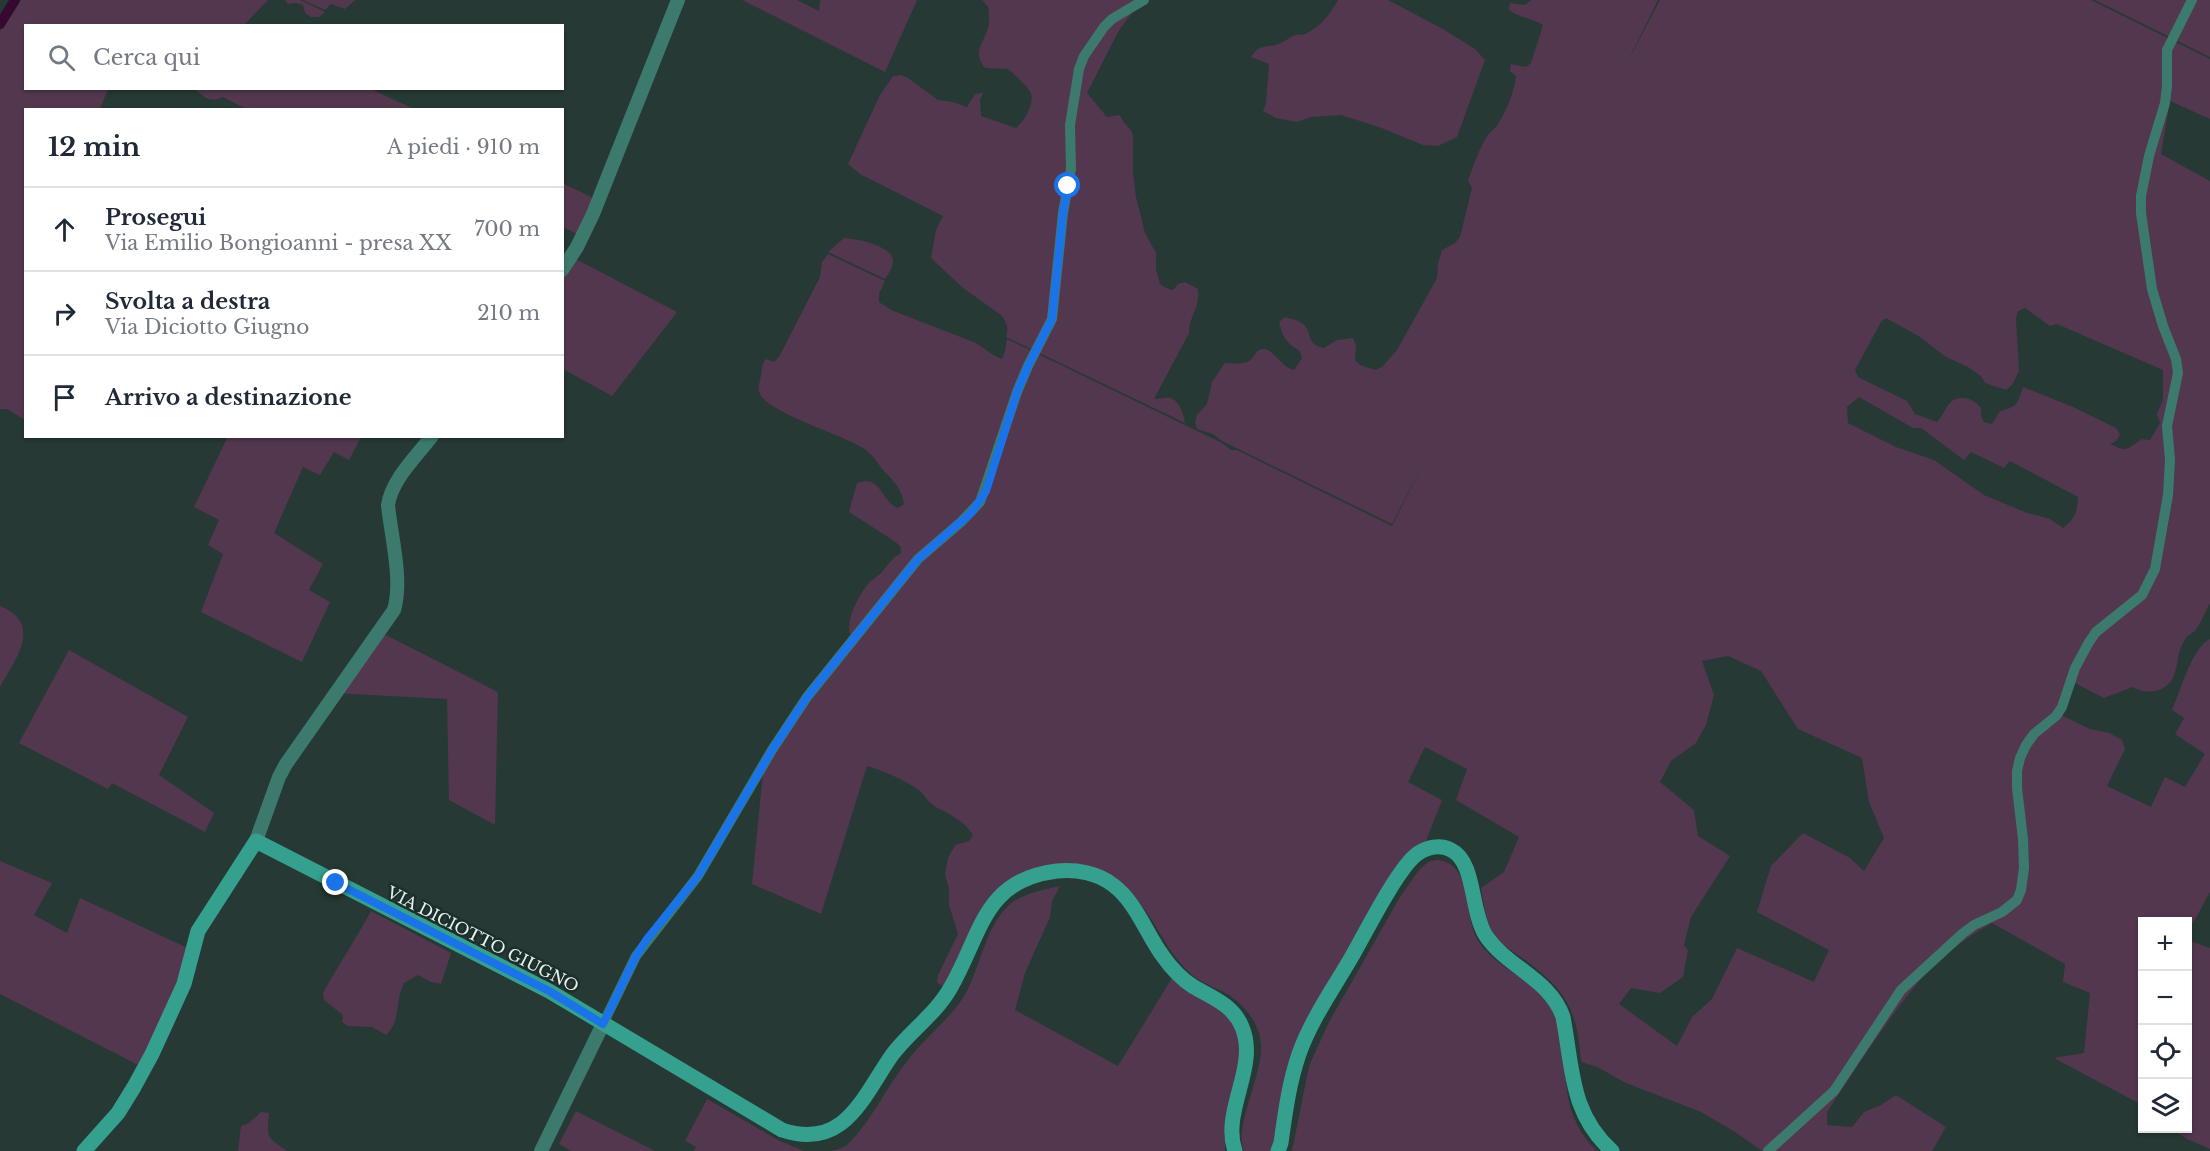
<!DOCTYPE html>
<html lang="it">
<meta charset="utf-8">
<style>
body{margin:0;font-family:"Libre Baskerville",serif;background:#f2f2f3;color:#1f2937}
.controls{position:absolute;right:18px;bottom:18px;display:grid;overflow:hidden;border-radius:0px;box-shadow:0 2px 4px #0004}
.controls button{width:54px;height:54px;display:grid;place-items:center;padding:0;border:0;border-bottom:2px solid #e0e1e3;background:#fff;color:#1f2937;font:30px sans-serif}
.stop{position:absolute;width:18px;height:18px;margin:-14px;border:4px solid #1a73e8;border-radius:50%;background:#fff}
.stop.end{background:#1a73e8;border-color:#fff;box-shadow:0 2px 6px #0008}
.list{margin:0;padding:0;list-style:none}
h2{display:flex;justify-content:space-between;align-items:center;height:78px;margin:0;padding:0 24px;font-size:26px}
h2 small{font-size:20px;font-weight:400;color:#747a83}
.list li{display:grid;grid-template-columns:39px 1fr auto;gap:18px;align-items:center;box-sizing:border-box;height:84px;padding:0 24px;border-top:2px solid #e0e1e3}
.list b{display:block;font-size:22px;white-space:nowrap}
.list p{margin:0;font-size:20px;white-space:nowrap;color:#747a83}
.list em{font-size:20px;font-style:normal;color:#747a83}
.icon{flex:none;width:33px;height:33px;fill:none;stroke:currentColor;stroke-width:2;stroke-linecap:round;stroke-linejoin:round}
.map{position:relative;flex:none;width:2210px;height:1151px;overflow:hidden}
.search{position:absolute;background:#fff;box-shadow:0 2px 4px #0004;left:24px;top:24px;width:540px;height:66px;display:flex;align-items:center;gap:15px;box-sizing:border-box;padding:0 21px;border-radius:0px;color:#747a83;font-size:22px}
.panel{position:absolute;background:#fff;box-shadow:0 2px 4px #0004;left:24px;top:108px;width:540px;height:330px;border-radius:0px}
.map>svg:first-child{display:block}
</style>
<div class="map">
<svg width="2210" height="1151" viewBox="0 0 2210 1151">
<rect width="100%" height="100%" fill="#263935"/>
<g fill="#53374e" fill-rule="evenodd">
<polygon points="21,0 268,0 244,25 26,26 26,88 108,89 100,109 26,110 25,420 7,409 0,409 0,31"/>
<polygon points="285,0 300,0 325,12 319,17 311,17 305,13 303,5 296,3 288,4"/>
<polygon points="303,0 355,0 345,9 331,4 325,10"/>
<polygon points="742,0 797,0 819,11 820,0 917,0 885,72"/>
<path d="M982,0h159l-23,32 -31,61 20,24 13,-2 4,8 6,6 3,6v38l3,24 9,36 11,20v16l4,15 6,4 7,2 5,-6 7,-2 13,7c2,20 -9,27 -9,44l-35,66c5,0 11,-2 16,-1 9,2 14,17 15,25l-179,-86c3,-9 1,-15 -5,-22l-38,-27 -32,-30 5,-28 7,-14 -83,-42 -12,-10 32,-69 13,-19 8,-1 7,3 30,22 15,2 14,5 8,-13 8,-1 -3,7 1,16 35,12c9,-7 21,-28 13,-38 -5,-7 -14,-15 -21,-21l-23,-1c-13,-17 -2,-23 3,-40 2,-7 0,-13 1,-20z"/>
<path d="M1338,0h50l55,29 32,20 10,11 -28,77 -19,9 -15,-1 -44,-18 -38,-12 -30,2 -14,5 -21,-4 -13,-7 3,-8 3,-39 -18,-7c7,-11 12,-10 24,-12 7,-1 14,-8 21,-10 3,-1 6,0 9,-1 16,-7 25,-20 33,-34z"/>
<path d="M1531,0h127l-32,65 34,-65h431l119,59v60l-40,-18 -9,53 49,27v422c-4,8 -8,18 -13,25 -4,6 -10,6 -13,13 -7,12 -5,19 -9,31 -5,20 -27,24 -42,15l-29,11 -31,-16 -16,31 33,16 19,4 13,7 3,9 -18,37 44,21 14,-30 20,10 20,-33 -30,-20 9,-16 -12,-8c8,-18 20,-63 38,-71v253l-22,40v-10h-46v183l-88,-47 30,-5 6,-60 -27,-11 2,-18 -73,-41c-26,15 -53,34 -72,57 -34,41 -63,87 -93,132v13l25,2 12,-15 17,-7 15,-10 50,32 -14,24h-170l-27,-19 -34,-20 -75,-29 -29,-16 -16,-5c-4,-52 -13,-70 -56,-102 -11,-8 -24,-15 -32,-27 -8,-12 -9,-30 -12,-45l23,-16 15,-35 -63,-37 11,-31 -42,-22 -17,35 34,18 -18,46 -96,141 -54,164h-30c-11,-23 19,-77 17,-106 -1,-21 -17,-41 -34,-51 -12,-7 -26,-11 -36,-20 -36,-32 -40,-80 -89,-101 -3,-1 -8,-5 -12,-5 -6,-1 -16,3 -22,5 -22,5 -44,11 -66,16l-55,101 -10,-8 1,-7 20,-41 -9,-29v-16l-4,-15 3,-16 7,-13 14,-4 4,-6c-9,-14 -23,-21 -37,-28 -8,-4 -11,-12 -17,-17 -15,-10 -34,-19 -52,-24l-46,148 -69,-30 11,-112 44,-70 47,-64 -5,-6c-1,-16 8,-33 18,-47 4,-5 10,-8 14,-12 7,-8 11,-15 20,-20l-1,-7 -6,-5 -45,-29 8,-29c25,-9 23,18 41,25l6,-4c-2,-15 -11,-24 -21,-34 -7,-9 -11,-17 -22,-23 -19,-12 -94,-35 -101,-53 -3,-6 0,-13 1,-19 2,-7 0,-10 5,-16l8,3 5,-5 41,-80 2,-15 6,-8 57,27 -6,13v8l12,8 85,33 19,13 7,3 3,-8 2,-12 215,104 9,7h6l155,76 31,-62 -31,60 -170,-83 -9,-7 -16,-5 -2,-7 2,-7 10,-11 5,-22 13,-19c8,0 16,2 24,-2 6,-3 6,-12 14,-12 10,-1 17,18 31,21l8,-12 -2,-7c-14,-8 -17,-14 -21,-29l6,-5c6,2 14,3 18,7 11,10 1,19 21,24l13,-8 16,-2 3,7 -1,15 5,5 15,5 7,-3 15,-17 40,-72 1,-14 4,-14 13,-7 5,-6 12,-49 -4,-7c5,-14 10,-30 18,-43 3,-6 9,-9 12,-14 9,-14 16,-32 18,-48l-6,-5 1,-7 15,3 5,-4 12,-38c-11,-7 -23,-7 -34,-15l1,-7 15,2zM2025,308l25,18 7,-2 106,46v30l-6,14 3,9 -10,17 -8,-1c-16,10 -13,14 -32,5l6,-3 4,-6 -4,-7 -43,-21 -50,-20c-6,17 -5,20 -23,24l-8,13 -8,-2 -3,-6v-8c-5,-6 -9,-9 -17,-10 -18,-1 -17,14 -27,24l-22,-8 -8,-13 -49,-24 -3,-7 26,-48 5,-4 34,19 26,20 22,10 13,9 4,7 21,7 6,-5 7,-14 -3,-52 2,-8zM1859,397l54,31h8l43,32 7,-8 33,16 6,-7 68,36c-1,15 -3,22 -15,31l-13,-9 -23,-6 -43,-18 -50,-35 -38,-13 -48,-24 -1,-16zM1728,656l33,15 37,58 64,29 7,44 15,36 -20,33 -14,-13 -47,-25 -32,33 -14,46 72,38 -15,32 -77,-34 -25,51 -20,18 -15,29 -58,-42 12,-16 29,5 23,-16 5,-27 -4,-5 7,-28 39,-61 -32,-20 -4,-26 -34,-28 11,-21 25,-18 10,-18 8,-30 -12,-34z"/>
<polygon points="2095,0 2210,0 2210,57"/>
<path d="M195,89h176l43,20h-168l-23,-12c-12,6 -19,1 -28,-8z"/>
<polygon points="562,183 598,200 583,237 563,227"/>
<path d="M844,238c13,1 48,7 49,23 0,7 -5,13 -8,18l-57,-27z"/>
<polygon points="570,256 677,312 612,396 563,369 563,267"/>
<polygon points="228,436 361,437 349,460 334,452 320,475 303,467 274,533 323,564 309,590 330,602 302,662 201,612 223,554 208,545 219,520 194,507"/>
<path d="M0,606c44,18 15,54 0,81z"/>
<polygon points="378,631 498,692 495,825 449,800 447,699 332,693"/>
<polygon points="69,650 188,717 159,775 214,813 205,832 112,783 108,789 19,743"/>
<path d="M1436,860c39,2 26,57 43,82 19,29 62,39 75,72 22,51 -3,91 43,137h-305l17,-85 20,-44 71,-125 19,-27 9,-8z"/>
<polygon points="0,861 52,883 34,915 67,933 80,898 192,950 140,1066 0,994"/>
<path d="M1060,886l-8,15 -2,16 -25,56 -10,37 103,56 54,-88c17,17 40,23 57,38 5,6 9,14 14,21l-18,97v17h-395c7,-1 15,-3 20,-9 23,-24 37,-56 58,-82 18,-24 45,-43 59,-69 14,-27 19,-65 42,-86 14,-12 34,-15 51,-19z"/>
<path d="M371,911l80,42 -10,31 -10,-2 -13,-7 -14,8c-9,17 -3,39 -18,52l-14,-8 -24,-1 -6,-4 1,-7 -19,-15 -1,-7c16,-29 33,-54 48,-82z"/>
<polygon points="2188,940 2210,948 2210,1149 2187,1139 2175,1131 2175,1129 2188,1128"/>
<polygon points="707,1099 780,1141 804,1151 694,1151 696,1147 685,1141"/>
<polygon points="576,1111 655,1151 571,1151 559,1144"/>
<path d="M261,1112l8,1c-2,25 -3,24 19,38h-50l3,-25 8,-3z"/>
</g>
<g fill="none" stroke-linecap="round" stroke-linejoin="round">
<polyline stroke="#350930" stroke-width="10" points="0,24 15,0"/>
<g stroke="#3d7a6e" stroke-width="10">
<polyline points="603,1024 636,956 698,876 772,750 807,697 918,559 961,522 980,502 1017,392 1028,366 1052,319 1063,213 1071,169 1070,125 1079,69 1084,56 1104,27 1112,19 1144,0"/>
<polyline points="1768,1151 1834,1091 1901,990 1962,934 1974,925 2002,912 2017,900 2021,890 2024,868 2023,839 2017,788 2017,771 2020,758 2026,745 2034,734 2056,716 2062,707 2075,668 2089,642 2096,632 2142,595 2155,569 2168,495 2170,460 2167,426 2178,373 2176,359 2163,326 2152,289 2141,213 2141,196 2149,156 2165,103 2167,86 2167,50 2192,0"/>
</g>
<g stroke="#3d7a6e" stroke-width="14">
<polyline points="562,270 577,247 593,214 678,0"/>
<path d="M256,841l23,-64 7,-13 108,-154c9,-30 -3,-74 -6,-105 4,-26 28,-48 44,-69"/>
<polyline points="541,1151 603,1024"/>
</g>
<g stroke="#35a08e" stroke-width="15">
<path d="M84,1151l34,-38 16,-26 18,-33 32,-70 14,-53 58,-90 293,150 233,139c63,21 81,-34 110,-75 18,-24 44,-41 59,-68 31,-54 32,-107 106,-116 19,-2 41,2 56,14 23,17 33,48 49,70 9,13 19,24 32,32 19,11 39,18 48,40 17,40 -21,84 -7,124"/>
<path d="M1278,1151l3,-8c4,-29 8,-60 18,-89 12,-34 34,-65 52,-96 14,-24 46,-89 66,-104 10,-7 23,-10 34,-4 25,12 19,61 35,86 22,32 64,43 77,81 10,52 7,96 49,134"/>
</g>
</g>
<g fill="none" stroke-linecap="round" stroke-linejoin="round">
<polyline stroke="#1a73e8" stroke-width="8" points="336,883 549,991 603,1024 636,956 647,939 698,876 772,750 807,697 918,559 972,512 986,491 1017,392 1028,366 1052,319 1063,213 1068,186"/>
</g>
<g text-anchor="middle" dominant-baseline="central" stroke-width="5" stroke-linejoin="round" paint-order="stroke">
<g font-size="16" fill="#e5f1ee" stroke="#1c2f2b">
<text transform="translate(483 939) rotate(27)">VIA DICIOTTO GIUGNO</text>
</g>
</g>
</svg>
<div class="controls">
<button>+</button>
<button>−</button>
<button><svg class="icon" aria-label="locate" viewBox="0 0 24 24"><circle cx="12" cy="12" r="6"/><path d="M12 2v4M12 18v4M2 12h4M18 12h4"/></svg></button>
<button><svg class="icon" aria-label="layers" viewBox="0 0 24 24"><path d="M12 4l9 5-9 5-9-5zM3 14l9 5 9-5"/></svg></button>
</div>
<div class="stop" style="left:1068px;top:186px"></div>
<div class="stop end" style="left:336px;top:883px"></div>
<div class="search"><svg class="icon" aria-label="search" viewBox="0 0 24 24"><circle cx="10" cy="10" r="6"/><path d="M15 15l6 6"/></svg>Cerca qui</div>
<section class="panel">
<h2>12 min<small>A piedi · 910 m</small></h2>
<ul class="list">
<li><svg class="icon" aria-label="ahead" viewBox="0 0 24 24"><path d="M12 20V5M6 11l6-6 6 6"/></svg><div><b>Prosegui</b><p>Via Emilio Bongioanni - presa XX</p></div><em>700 m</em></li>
<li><svg class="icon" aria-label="right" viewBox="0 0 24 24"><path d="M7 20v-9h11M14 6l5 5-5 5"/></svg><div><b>Svolta a destra</b><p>Via Diciotto Giugno</p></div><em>210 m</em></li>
<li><svg class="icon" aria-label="arrive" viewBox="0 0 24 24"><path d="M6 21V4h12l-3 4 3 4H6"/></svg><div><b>Arrivo a destinazione</b></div></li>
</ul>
</section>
</div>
